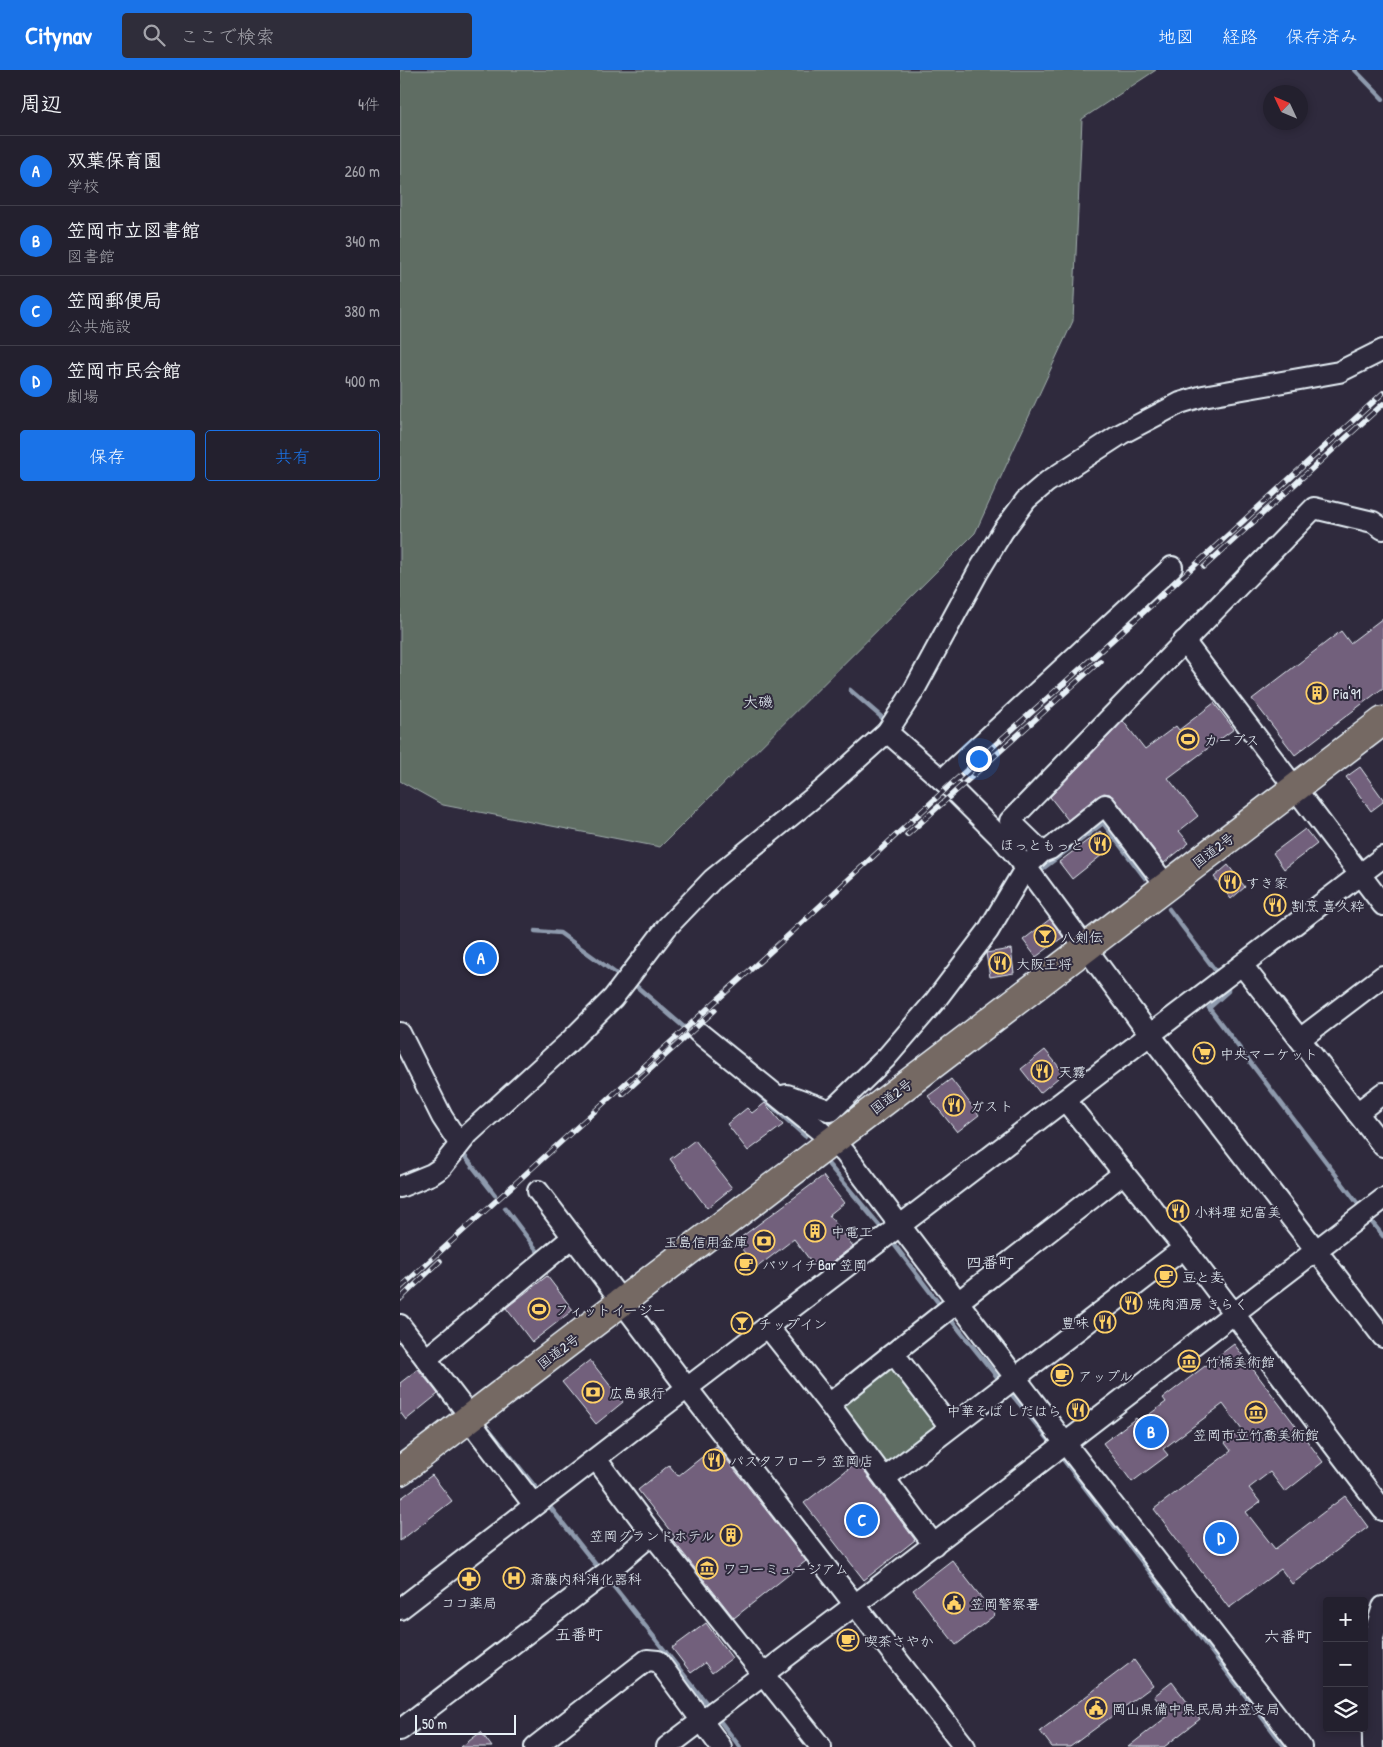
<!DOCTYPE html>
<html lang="ja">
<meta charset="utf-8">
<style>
body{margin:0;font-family:"Patrick Hand","Klee One",sans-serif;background:#2f2d3a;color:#f1f3f6}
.controls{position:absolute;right:15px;bottom:15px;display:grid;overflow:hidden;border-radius:5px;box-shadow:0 2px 8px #0003}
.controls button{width:45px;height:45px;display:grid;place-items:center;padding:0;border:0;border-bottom:1px solid #403e4a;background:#23202e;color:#f1f3f6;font:25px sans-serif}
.compass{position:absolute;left:863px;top:15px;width:45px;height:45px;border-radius:50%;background:#23202e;box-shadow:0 2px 8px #0003;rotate:314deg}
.scale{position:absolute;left:15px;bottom:12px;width:101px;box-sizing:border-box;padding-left:5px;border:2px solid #e8f1f8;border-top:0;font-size:14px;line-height:18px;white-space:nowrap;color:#e8f1f8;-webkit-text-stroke:4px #2f2a3d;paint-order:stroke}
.you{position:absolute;left:578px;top:688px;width:18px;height:18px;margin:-12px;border:4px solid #fff;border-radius:50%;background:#1a73e8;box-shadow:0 0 0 8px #1a73e833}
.badge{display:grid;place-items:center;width:32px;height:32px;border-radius:50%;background:#1a73e8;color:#fff;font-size:16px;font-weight:700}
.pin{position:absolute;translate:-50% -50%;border:2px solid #fff;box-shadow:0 1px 5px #0006}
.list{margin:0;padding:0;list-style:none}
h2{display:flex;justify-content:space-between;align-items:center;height:65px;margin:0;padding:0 20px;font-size:21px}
h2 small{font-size:16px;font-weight:400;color:#a3a3aa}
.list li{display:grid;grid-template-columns:32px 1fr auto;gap:15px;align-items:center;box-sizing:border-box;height:70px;padding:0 20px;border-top:1px solid #403e4a}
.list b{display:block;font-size:19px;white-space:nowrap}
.list p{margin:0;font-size:16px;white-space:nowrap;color:#a3a3aa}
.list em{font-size:16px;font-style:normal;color:#a3a3aa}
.actions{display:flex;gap:10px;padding:15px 20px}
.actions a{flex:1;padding:11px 0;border:1px solid #1a73e8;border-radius:5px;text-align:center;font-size:18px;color:#1a73e8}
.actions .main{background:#1a73e8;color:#fff}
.icon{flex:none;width:28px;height:28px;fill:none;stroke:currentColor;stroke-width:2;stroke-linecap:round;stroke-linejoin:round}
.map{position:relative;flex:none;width:983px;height:1677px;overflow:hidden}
header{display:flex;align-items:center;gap:30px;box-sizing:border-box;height:70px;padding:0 25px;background:#1a73e8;color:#fff}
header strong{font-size:24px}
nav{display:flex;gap:28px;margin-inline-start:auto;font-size:18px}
.search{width:350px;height:45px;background:#2f2d3a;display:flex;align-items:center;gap:12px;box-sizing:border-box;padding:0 18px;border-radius:5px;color:#a3a3aa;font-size:19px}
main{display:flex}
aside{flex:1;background:#23202e}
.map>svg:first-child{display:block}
</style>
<header>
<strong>Citynav</strong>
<div class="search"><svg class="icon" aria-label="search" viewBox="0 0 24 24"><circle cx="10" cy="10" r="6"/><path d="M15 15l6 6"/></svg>ここで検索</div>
<nav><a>地図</a><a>経路</a><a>保存済み</a></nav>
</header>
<main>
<aside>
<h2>周辺<small>4件</small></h2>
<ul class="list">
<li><span class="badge">A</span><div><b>双葉保育園</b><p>学校</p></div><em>260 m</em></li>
<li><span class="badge">B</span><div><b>笠岡市立図書館</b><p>図書館</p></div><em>340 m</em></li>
<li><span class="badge">C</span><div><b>笠岡郵便局</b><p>公共施設</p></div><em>380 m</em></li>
<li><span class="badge">D</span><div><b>笠岡市民会館</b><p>劇場</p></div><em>400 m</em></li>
</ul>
<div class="actions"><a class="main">保存</a><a>共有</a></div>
</aside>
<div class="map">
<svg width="983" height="1677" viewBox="0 0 983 1677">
<rect width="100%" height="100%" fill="#2f2a3d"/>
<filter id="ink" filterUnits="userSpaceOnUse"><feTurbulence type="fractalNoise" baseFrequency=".02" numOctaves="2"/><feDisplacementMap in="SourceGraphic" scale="10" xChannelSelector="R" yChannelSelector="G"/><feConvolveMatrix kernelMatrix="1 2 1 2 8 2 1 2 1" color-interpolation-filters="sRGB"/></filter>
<g filter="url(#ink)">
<g fill="#5e6d64" stroke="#a3afae">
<polygon points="0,0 756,0 682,49 673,251 575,463 260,777 43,735 0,711"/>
<polygon points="493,1292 543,1354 488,1398 439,1334"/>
</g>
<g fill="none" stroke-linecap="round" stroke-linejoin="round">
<g stroke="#8e9aad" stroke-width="4.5">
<polyline points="955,0 983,29"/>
<polyline points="450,620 486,651"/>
<polyline points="637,795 641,800 703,753 745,808"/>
<polyline points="769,839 818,904"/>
<polyline points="135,861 160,863 218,905"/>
<polyline points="235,915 292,964"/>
<polyline points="828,917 828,921 809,938 958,1134"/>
<polyline points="354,1020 405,1066"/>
<polyline points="63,1084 95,1125"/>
<polyline points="429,1095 484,1161"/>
<polyline points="105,1138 142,1187"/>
<polyline points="971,1151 983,1166"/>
<polyline points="490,1169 543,1239"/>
<polyline points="549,1247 602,1313"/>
<polyline points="609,1321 649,1370"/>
<polyline points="88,1358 140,1423"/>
<polyline points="662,1388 885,1677"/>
<polyline points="146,1432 200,1500"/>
<polyline points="207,1508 311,1639"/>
<polyline points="317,1647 340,1677"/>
</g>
</g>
<g fill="#72607b" stroke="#e8f1f8">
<polygon points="983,548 983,618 895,685 852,629 941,561 950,573"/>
<polygon points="814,633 834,659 768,708 798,746 779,761 789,773 764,793 714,728 710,724 704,723 698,726 668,750 650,727 723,651 745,679 776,656 779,660"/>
<polygon points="960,697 983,729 983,732 971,741 946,707"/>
<polygon points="905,759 917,774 884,799 873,783"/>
<polygon points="700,761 712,777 672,809 659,792"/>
<polygon points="828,795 845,817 831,829 814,807"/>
<polygon points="650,849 663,867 636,887 623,870"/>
<polygon points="611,879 614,903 590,907 586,883"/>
<polygon points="645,980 664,1003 640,1023 621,999"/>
<polygon points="551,1009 579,1045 557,1062 528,1026"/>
<polygon points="365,1033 383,1055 348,1081 327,1054 347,1038 352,1043"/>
<polygon points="295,1070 332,1118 307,1138 270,1089"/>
<polygon points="423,1106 444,1133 429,1145 453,1176 419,1202 394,1169 356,1198 336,1171"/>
<polygon points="147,1206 173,1240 132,1272 106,1238"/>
<polygon points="834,1274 923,1392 885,1422 870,1402 849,1418 860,1432 846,1442 875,1479 945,1426 968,1457 892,1514 881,1499 829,1538 754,1439 831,1381 825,1373 842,1360 823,1334 763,1379 768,1385 732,1412 703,1373 736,1348 739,1352 766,1332 763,1328"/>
<polygon points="190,1290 223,1332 196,1354 162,1312"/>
<polygon points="18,1299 38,1324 6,1350 0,1342 0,1313"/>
<polygon points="316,1376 406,1491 334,1548 272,1469 275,1467 238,1420 269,1395 278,1406"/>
<polygon points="457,1392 515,1470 464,1510 404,1433"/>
<polygon points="32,1405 52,1431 0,1471 0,1429"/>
<polygon points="552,1490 595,1545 556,1575 513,1520"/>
<polygon points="306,1553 332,1588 312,1603 305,1593 291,1603 272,1578"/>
<polygon points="734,1590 753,1616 670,1677 652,1677 640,1661"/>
<polygon points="772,1612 800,1649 764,1677 728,1677 769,1645 754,1626"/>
<polygon points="81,1662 92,1677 61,1677"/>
</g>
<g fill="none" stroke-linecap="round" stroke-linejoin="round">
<g stroke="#e8f1f8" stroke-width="24">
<g id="minor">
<polyline points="784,571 983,835"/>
<polyline points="487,662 549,716 603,770 626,797 750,965 983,1267"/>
<polyline points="542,710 772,497"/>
<polyline points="642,782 610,751 914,438 973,452 983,459"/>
<polyline points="842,895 983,1076"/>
<polyline points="298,962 419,1060 445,1083 665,1373 901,1677"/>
<polyline points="0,963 42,1047 59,1073"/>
<polyline points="900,969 983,906"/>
<polyline points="383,1026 387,1025 431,1041 486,988 535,931 588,861 626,797 642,782 650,779 705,735 766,815"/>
<polyline points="665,1030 784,1178 983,1440"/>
<polyline points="957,1043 983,1023"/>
<polyline points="0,1117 32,1104 41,1098 68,1064 169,972 213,928 267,857 313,809 425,718 487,662 513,622 578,502 603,461 626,430 647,412 721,364 780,333 803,326 939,302 983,280"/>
<polyline points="138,1121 287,1318 565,1677"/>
<polyline points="0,1255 62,1336 79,1363 134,1435"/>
<polyline points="368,1257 429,1334 534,1475"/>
<polyline points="494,1284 550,1357"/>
<polyline points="26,1289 173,1167"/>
<polyline points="429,1334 540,1246 724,1103"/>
<polyline points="196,1389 252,1464 421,1677"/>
<polyline points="485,1408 784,1178"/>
<polyline points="0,1539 287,1318 983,787"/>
<polyline points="0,1660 207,1502 252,1464"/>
<polyline points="135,1677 247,1590 258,1591 321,1677"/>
<polyline points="267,1677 456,1534 983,1129"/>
<polyline points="973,1677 972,1571 983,1537"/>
</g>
</g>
<g stroke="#e8f1f8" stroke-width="31">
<polyline id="highway" points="0,1401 983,651"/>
</g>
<use href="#minor" stroke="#2f2a3d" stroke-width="20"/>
<use href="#highway" stroke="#756964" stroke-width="28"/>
<g stroke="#e8f1f8" stroke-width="5.5">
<g id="rail">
<polyline points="804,497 983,334"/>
<polyline points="507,765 700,591"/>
<polyline points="223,1024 315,940"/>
<polyline points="0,1218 392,862 549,716 746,540 983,323"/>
<polyline points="0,1229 40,1191"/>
</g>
</g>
<use href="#rail" stroke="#2f2a3d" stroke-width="4" stroke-dasharray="11" stroke-linecap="butt"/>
</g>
</g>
<defs>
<g id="building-ring" transform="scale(1.125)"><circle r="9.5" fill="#2f2a3d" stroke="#ffd166" stroke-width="1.5"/><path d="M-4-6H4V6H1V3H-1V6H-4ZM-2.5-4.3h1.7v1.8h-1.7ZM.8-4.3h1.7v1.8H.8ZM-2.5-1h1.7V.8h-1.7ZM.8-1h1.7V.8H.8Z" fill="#ffd166"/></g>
<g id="stadium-ring" transform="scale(1.125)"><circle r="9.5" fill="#2f2a3d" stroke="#ffd166" stroke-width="1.5"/><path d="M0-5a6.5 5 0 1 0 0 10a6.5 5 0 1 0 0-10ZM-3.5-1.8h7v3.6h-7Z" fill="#ffd166"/></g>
<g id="restaurant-ring" transform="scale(1.125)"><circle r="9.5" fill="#2f2a3d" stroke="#ffd166" stroke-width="1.5"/><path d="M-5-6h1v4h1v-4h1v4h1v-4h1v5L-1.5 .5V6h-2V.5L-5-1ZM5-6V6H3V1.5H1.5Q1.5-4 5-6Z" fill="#ffd166"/></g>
<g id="bar-ring" transform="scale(1.125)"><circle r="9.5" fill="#2f2a3d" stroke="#ffd166" stroke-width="1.5"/><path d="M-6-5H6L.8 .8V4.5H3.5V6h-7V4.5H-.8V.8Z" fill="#ffd166"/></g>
<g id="supermarket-ring" transform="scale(1.125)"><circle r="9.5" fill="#2f2a3d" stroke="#ffd166" stroke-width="1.5"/><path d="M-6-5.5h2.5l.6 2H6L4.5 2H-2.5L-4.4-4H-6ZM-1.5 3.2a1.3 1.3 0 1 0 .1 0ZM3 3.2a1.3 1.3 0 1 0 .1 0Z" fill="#ffd166"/></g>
<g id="bank-ring" transform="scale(1.125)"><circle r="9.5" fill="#2f2a3d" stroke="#ffd166" stroke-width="1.5"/><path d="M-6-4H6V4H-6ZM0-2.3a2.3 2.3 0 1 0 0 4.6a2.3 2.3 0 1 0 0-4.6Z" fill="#ffd166"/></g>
<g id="cafe-ring" transform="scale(1.125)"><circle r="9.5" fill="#2f2a3d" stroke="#ffd166" stroke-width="1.5"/><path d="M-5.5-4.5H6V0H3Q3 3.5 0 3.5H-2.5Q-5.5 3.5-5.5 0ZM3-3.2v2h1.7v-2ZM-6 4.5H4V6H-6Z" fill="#ffd166"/></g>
<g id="museum-ring" transform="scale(1.125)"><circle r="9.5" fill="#2f2a3d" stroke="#ffd166" stroke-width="1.5"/><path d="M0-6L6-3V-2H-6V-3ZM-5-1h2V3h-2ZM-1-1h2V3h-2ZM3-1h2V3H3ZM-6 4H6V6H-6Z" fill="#ffd166"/></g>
<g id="hospital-ring" transform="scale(1.125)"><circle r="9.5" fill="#2f2a3d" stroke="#ffd166" stroke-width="1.5"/><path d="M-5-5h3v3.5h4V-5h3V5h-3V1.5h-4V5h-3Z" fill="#ffd166"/></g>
<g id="pharmacy-ring" transform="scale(1.125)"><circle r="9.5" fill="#2f2a3d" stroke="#ffd166" stroke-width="1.5"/><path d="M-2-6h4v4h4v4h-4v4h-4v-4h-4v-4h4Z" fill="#ffd166"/></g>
<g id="civic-ring" transform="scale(1.125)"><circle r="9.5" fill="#2f2a3d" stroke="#ffd166" stroke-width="1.5"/><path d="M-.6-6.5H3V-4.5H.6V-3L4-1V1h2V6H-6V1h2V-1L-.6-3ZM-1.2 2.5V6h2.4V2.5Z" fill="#ffd166"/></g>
</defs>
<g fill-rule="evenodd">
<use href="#building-ring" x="917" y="623"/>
<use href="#stadium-ring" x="788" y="669"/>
<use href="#restaurant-ring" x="700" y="774"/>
<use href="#restaurant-ring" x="830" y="812"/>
<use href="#restaurant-ring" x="875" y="835"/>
<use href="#bar-ring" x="645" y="866"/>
<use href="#restaurant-ring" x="600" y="893"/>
<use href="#supermarket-ring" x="804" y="983"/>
<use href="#restaurant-ring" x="642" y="1001"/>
<use href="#restaurant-ring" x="554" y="1035"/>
<use href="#restaurant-ring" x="778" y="1141"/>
<use href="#building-ring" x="415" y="1161"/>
<use href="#bank-ring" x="364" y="1171"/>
<use href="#cafe-ring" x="346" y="1194"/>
<use href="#cafe-ring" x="766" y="1206"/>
<use href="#restaurant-ring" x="731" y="1233"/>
<use href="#stadium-ring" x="139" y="1239"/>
<use href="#restaurant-ring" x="705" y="1252"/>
<use href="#bar-ring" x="342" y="1253"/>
<use href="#museum-ring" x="789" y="1291"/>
<use href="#cafe-ring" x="662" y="1305"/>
<use href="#bank-ring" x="193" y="1322"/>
<use href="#restaurant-ring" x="678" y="1340"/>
<use href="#museum-ring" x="856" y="1342"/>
<use href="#restaurant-ring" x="314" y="1390"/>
<use href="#building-ring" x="331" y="1465"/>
<use href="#museum-ring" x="307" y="1498"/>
<use href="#hospital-ring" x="114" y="1508"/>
<use href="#pharmacy-ring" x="69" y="1509"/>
<use href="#civic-ring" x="554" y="1533"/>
<use href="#cafe-ring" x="448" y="1570"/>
<use href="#civic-ring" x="696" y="1638"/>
</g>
<g text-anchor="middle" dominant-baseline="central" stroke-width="4" stroke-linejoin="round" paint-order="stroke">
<g font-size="14" fill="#e8f1f8" stroke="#2f2a3d" text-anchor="start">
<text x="933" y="623">Pia'91</text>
<text x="804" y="669">カーブス</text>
<text x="684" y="774" text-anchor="end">ほっともっと</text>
<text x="846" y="812">すき家</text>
<text x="891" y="835">割烹 喜久粋</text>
<text x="661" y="866">八剣伝</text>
<text x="616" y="893">大阪王将</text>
<text x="820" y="983">中央マーケット</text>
<text x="658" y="1001">天霧</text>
<text x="570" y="1035">ガスト</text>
<text x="794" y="1141">小料理 妃富美</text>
<text x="431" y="1161">中電工</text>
<text x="348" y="1171" text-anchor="end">玉島信用金庫</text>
<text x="362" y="1194">バツイチBar 笠岡</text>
<text x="782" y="1206">豆と麦</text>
<text x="747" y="1233">焼肉酒房 きらく</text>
<text x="155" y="1239">フィットイージー</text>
<text x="689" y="1252" text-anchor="end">豊味</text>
<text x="358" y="1253">チップイン</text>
<text x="805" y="1291">竹橋美術館</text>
<text x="678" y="1305">アップル</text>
<text x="209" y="1322">広島銀行</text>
<text x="662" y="1340" text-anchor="end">中華そば しだはら</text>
<text x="856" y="1364" text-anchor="middle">笠岡市立竹喬美術館</text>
<text x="330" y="1390">パスタフローラ 笠岡店</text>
<text x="315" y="1465" text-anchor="end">笠岡グランドホテル</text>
<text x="323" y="1498">ワコーミュージアム</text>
<text x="130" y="1508">斎藤内科消化器科</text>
<text x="69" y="1532" text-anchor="middle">ココ薬局</text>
<text x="570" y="1533">笠岡警察署</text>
<text x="464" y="1570">喫茶さやか</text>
<text x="712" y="1638">岡山県備中県民局井笠支局</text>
</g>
<g font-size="14" fill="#e8f1f8" stroke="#2f2a3d">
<text transform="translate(813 780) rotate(-37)">国道2号</text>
<text transform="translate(491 1026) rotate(-37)">国道2号</text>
<text transform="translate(158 1281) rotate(-37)">国道2号</text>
</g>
<g font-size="15" fill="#e8f1f8" stroke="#2f2a3d">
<text x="358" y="631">大磯</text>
</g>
<g font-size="16" fill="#e8f1f8" stroke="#2f2a3d">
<text x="590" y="1192">四番町</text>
<text x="179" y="1564">五番町</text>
<text x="888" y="1566">六番町</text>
</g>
</g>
</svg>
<div class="controls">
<button>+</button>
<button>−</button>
<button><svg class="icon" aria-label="layers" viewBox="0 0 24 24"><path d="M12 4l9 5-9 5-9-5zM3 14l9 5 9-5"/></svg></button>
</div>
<svg class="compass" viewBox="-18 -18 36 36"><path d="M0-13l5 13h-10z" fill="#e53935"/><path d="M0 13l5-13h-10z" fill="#a3a3aa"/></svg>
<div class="scale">50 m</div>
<div class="you"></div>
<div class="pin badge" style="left:81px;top:888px">A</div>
<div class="pin badge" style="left:751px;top:1362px">B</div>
<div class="pin badge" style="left:462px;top:1450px">C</div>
<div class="pin badge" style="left:821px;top:1468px">D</div>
</div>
</main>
